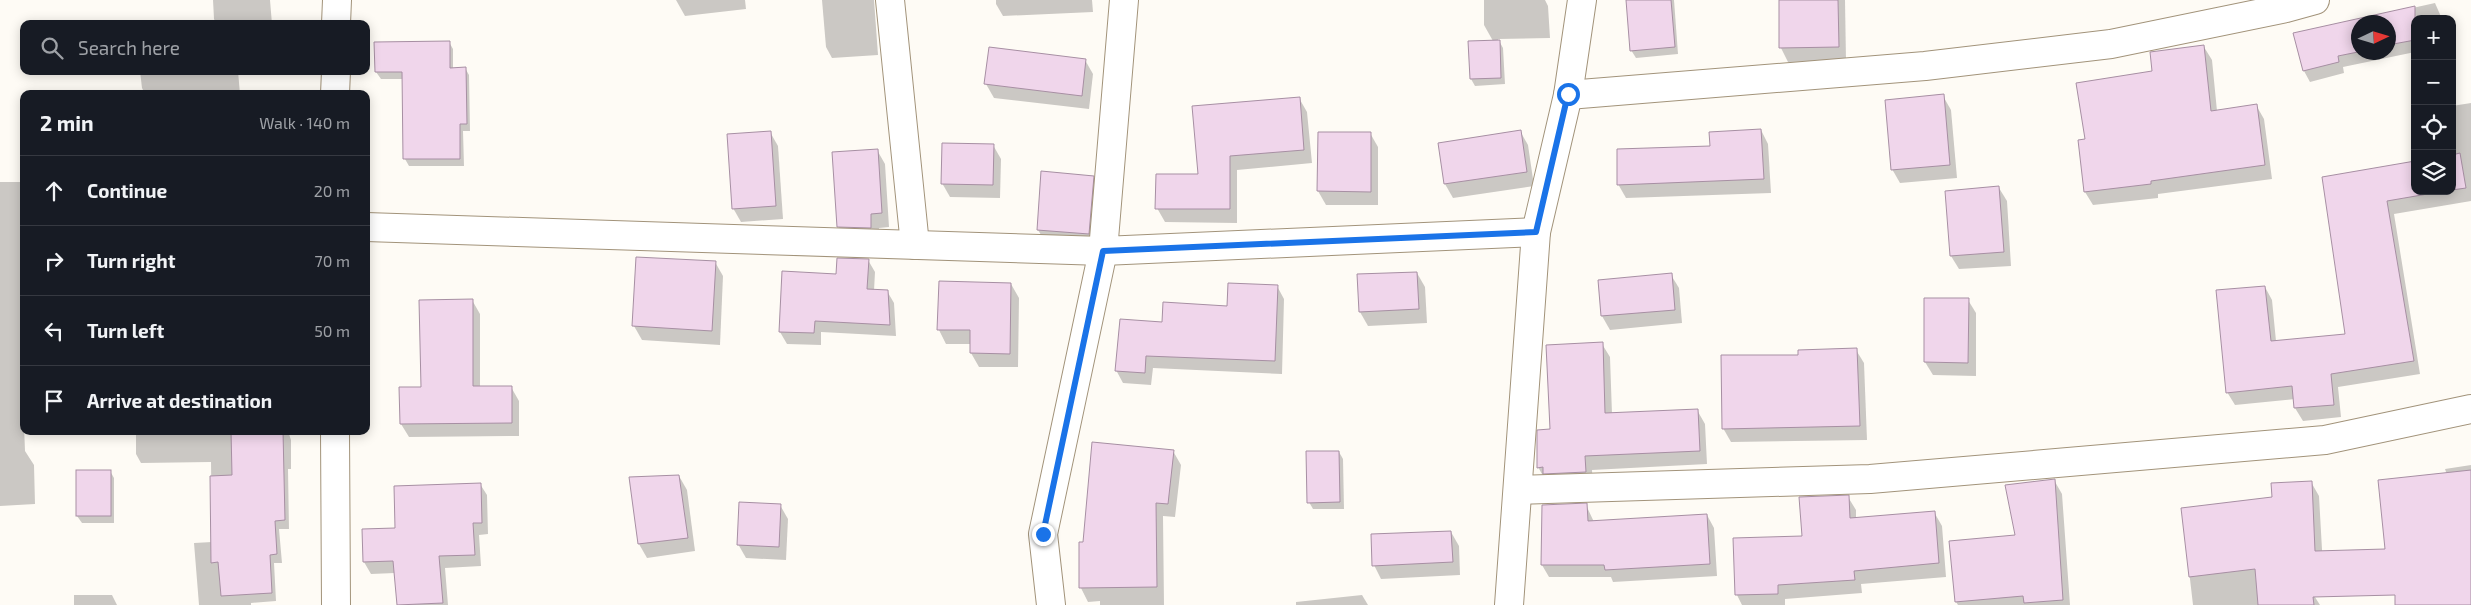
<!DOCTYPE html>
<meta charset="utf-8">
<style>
body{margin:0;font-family:"Exo 2",sans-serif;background:#242831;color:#f1f3f6}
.controls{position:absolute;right:15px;top:15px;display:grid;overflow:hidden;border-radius:10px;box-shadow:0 2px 12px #0003}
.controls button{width:45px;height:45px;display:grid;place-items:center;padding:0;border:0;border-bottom:1px solid #363941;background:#171b24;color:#f1f3f6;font:25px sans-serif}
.compass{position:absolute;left:2351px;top:15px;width:45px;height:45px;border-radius:50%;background:#171b24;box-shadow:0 2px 12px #0003;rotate:86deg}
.stop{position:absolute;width:15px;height:15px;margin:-11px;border:4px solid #1a73e8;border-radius:50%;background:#fff}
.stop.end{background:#1a73e8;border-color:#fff;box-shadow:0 1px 5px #0008}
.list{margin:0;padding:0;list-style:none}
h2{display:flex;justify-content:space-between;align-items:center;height:65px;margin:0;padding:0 20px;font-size:21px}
h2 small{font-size:16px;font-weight:400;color:#9ea1a6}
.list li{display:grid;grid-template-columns:32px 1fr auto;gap:15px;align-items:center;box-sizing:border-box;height:70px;padding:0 20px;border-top:1px solid #363941}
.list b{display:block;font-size:19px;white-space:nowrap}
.list em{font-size:16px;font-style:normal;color:#9ea1a6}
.icon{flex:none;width:28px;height:28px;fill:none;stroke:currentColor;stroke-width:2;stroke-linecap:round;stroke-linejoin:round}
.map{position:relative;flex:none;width:2471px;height:605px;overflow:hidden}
.search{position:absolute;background:#171b24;box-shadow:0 2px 12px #0003;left:20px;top:20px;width:350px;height:55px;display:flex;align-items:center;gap:12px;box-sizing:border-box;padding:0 18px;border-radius:10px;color:#9ea1a6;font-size:19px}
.panel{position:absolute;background:#171b24;box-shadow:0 2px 12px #0003;left:20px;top:90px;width:350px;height:345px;border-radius:10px}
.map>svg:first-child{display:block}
</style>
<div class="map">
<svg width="2471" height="605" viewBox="0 0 2471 605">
<rect width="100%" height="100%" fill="#fefbf5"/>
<g fill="#0003" fill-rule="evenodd">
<polygon points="213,0 278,0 270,0 272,24 216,24 214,19"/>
<polygon points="676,0 745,0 746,9 685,16"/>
<polygon points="822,0 874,0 878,55 832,58 826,47"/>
<polygon points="996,0 1092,0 1093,12 1003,16 996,4"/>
<polygon points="1484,0 1545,0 1548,6 1550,38 1498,39 1503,48 1505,84 1475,86 1471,79 1493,41 1484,25"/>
<polygon points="1627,0 1674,0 1678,54 1636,58 1631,50"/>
<polygon points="1780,0 1845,0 1846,61 1788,62 1781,48"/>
<path d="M2435,3l7,16h-27v33l-72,15 1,6 -34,9 -6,-11 -9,-37zM2358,22h30v30h-30z"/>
<polygon points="449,42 453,49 453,69 465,68 469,75 470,131 463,131 464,166 409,166 405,159 403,79 381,79 376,72 376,44"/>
<polygon points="2204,47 2212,60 2217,111 2256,105 2264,119 2272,179 2158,194 2158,198 2093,205 2085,192 2087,140 2153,72"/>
<polygon points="1085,60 1093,74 1089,109 994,98 986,84"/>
<polygon points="140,71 238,71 240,94 145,94 142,88"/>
<polygon points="1943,96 1951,110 1957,178 1900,183 1892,169"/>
<polygon points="1299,98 1307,112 1312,163 1237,170 1237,223 1165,222 1157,208"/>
<polygon points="2471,103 2471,201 2394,214 2420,374 2338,387 2341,417 2303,421 2295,408 2295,399 2235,405 2227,392 2265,287 2272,300 2276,341 2347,335 2324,178 2415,191 2452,191 2452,106"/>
<polygon points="1761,130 1768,144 1771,193 1626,198 1618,184 1711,147"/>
<polygon points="1520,131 1528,145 1534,186 1453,198 1445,184 1440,144"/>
<polygon points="770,132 778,146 783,219 741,222 733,208"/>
<polygon points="1319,133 1370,133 1378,147 1378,205 1326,205 1318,191"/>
<polygon points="993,145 1001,159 1000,198 950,197 942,183"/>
<polygon points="877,150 885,164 889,227 879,228 878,241 846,240 838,226"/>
<polygon points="1093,177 1101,190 1096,247 1046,243 1038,230"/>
<polygon points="0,182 24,182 24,349 21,349 25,451 34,465 35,504 0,506"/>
<polygon points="1999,188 2007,201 2011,266 1959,269 1951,256"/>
<polygon points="637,258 715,262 723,276 720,345 642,340 634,326"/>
<polygon points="868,260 875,272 874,291 887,291 894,303 896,336 821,332 821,345 787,344 780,332 837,275"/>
<polygon points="1417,273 1425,287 1427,323 1368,326 1360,312 1359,276"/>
<polygon points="1671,275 1679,288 1682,323 1610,330 1602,316 1599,281"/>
<polygon points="940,282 1011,284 1019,298 1018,367 979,367 971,353 972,344 946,344 939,330"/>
<polygon points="1277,286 1284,299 1282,374 1153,368 1151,385 1123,383 1116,370 1163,323 1228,307"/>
<polygon points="472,300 480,314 480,388 511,387 519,401 519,436 409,437 401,424"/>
<polygon points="1968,300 1976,313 1976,376 1933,375 1925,362"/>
<polygon points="1602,344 1610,357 1612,414 1697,410 1705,424 1707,464 1592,470 1593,486 1546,481 1538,467 1552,430"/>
<polygon points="1856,350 1864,363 1867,440 1731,442 1723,428"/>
<polygon points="136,431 288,431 291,440 291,469 288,469 289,529 279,529 282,563 274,563 276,601 251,603 251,605 199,605 194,543 212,542 211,462 141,463 136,454"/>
<polygon points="1173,451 1181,465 1175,517 1163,516 1164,605 1100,605 1100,601 1088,602 1081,588 1084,543"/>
<polygon points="1339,452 1343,459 1344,509 1313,509 1309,502"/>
<polygon points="2471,465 2471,543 2445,469"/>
<polygon points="110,471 114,478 114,523 82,523 77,516"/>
<polygon points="679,476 687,490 695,551 647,558 639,544"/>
<polygon points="2054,480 2062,494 2070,605 1958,605 1956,602 2016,536"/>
<polygon points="2311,482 2319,496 2323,567 2313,594 2320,605 2193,605 2182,510 2273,498"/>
<polygon points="480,484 487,495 488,534 479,535 481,566 445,568 448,605 398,605 395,573 371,574 364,562 397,529"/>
<polygon points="1848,497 1856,510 1856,518 1934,512 1942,526 1946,577 1861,584 1862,593 1785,599 1785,605 1742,605 1737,595 1735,540 1804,537"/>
<polygon points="780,505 788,519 786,560 746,558 738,544"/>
<polygon points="1586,505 1594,522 1707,515 1714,528 1717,576 1613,582 1611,577 1549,577 1542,565"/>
<polygon points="1451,532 1459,546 1460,575 1381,579 1374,565"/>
<polygon points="74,595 112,595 117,605 74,605"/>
<polygon points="1362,595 1368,605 1296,605 1296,602"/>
</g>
<g fill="#f0d6eb" stroke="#a78fa3">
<polygon points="1626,0 1671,0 1675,47 1630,51"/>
<polygon points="1779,0 1838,0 1839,47 1779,48"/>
<polygon points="2415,6 2415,40 2388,45 2388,22 2358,22 2358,52 2338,56 2339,62 2303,71 2293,33"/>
<polygon points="1500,40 1501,78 1470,79 1468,41"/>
<polygon points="450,41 450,68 466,67 467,124 460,124 460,159 403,159 402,72 375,72 374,42"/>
<polygon points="2204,45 2211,111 2257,104 2265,165 2151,181 2151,184 2084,192 2078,140 2085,139 2076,83 2152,71 2150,52"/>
<polygon points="989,47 1086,59 1082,96 984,84"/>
<polygon points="1944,94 1950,165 1891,170 1885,100"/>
<polygon points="1300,97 1304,150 1230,156 1230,209 1155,209 1156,174 1198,174 1192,106"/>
<polygon points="1761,129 1764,179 1617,185 1617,149 1710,146 1709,132"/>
<polygon points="1521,130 1527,172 1444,184 1438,143"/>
<polygon points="771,131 776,206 732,209 727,134"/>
<polygon points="1318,132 1371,132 1371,192 1317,191"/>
<polygon points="942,143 994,144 993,185 941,184"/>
<polygon points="878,149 882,213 871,214 871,228 837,227 832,152"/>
<polygon points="2460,153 2466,188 2452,190 2452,155"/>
<polygon points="2415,161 2415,191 2445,191 2387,201 2414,361 2331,374 2334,405 2294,408 2292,386 2226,393 2216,290 2265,286 2271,341 2345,334 2322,177"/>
<polygon points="1041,171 1094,176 1089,234 1037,230"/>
<polygon points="1999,186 2004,252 1950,256 1945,191"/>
<polygon points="636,257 716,261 712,331 632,326"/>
<polygon points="837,258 869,259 867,289 888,290 890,325 815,321 814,333 779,332 782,271 836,274"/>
<polygon points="1417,272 1419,309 1359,312 1357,274"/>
<polygon points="1672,273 1675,310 1601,316 1598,280"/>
<polygon points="939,281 1011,283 1010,354 970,353 970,330 937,330"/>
<polygon points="1228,283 1278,285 1275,361 1146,356 1145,373 1115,371 1120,319 1162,322 1163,302 1227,306"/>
<polygon points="1924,298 1969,298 1968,363 1924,362"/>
<polygon points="473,299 473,386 512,386 512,423 400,424 399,387 421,387 419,300"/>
<polygon points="1603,342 1605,413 1698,409 1700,451 1585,456 1586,472 1543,474 1543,467 1537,468 1537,430 1550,429 1546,345"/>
<polygon points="1857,348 1860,426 1722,429 1721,355 1798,355 1798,350"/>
<polygon points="231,431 283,431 285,520 275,521 277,554 270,555 272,593 221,596 218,562 211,563 210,476 232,475"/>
<polygon points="1092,442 1174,450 1168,504 1156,503 1157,587 1079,588 1079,542 1083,542"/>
<polygon points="1306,451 1339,451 1340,502 1307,503"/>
<rect x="76" y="470" width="35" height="46"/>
<polygon points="2471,470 2471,605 2395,605 2395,595 2313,597 2314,605 2258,605 2255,569 2189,577 2181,508 2272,497 2271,483 2312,481 2315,551 2385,549 2378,480"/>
<polygon points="679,475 688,538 638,544 629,477"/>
<polygon points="2055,479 2063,600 2024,603 2023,596 1955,602 1949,541 2015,535 2005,485"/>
<polygon points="481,483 482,523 473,523 475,555 439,556 443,603 397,605 393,561 363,562 362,529 395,528 394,486"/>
<polygon points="1849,495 1850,518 1935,511 1939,563 1854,571 1855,580 1778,585 1778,594 1735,595 1733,538 1802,536 1799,497"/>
<polygon points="739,502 781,504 779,547 737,545"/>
<polygon points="1587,503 1588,521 1707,514 1710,564 1605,570 1604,565 1541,565 1542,505"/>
<polygon points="1451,531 1453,562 1372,566 1371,534"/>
</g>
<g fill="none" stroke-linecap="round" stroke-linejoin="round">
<g stroke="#a2937a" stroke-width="30">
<g id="minor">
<polyline points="890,0 915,245"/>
<polyline points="1124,0 1103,251 1536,232"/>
<polyline points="336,24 337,0"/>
<polyline points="335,94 336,71"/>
<polyline points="1568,95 1925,66 2111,44 2286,8 2315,0"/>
<polyline points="366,227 1103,251 1043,534 1051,605"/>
<polyline points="335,431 336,605"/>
<polyline points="1518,490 1870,479 2325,440 2471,409"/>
<polyline points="1509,605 1536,232 1568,95 1582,0"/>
</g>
</g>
<use href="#minor" stroke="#fff" stroke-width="28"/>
</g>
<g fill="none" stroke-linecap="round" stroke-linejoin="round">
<polyline stroke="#1a73e8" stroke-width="6" points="1043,534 1103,251 1536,232 1568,94"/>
</g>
</svg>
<div class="controls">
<button>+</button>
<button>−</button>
<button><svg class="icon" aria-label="locate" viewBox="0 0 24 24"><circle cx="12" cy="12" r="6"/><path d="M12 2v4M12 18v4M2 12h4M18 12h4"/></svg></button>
<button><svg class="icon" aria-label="layers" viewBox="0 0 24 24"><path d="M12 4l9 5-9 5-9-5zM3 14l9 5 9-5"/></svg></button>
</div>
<svg class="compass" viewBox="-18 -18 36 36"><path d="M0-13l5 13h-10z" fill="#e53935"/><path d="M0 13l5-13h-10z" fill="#9ea1a6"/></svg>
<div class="stop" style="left:1568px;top:94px"></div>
<div class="stop end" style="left:1043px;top:534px"></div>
<div class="search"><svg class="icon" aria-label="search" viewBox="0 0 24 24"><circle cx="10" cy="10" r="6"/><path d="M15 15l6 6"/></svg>Search here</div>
<section class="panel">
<h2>2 min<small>Walk · 140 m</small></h2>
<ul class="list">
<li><svg class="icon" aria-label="ahead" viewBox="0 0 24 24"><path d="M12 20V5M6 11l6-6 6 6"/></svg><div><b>Continue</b></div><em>20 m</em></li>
<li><svg class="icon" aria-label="right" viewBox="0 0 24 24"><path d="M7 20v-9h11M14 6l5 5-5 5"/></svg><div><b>Turn right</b></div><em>70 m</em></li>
<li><svg class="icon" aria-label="left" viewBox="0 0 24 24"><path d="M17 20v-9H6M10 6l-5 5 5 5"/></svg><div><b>Turn left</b></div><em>50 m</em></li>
<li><svg class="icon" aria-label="arrive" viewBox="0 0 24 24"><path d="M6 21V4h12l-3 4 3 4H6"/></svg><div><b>Arrive at destination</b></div></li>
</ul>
</section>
</div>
